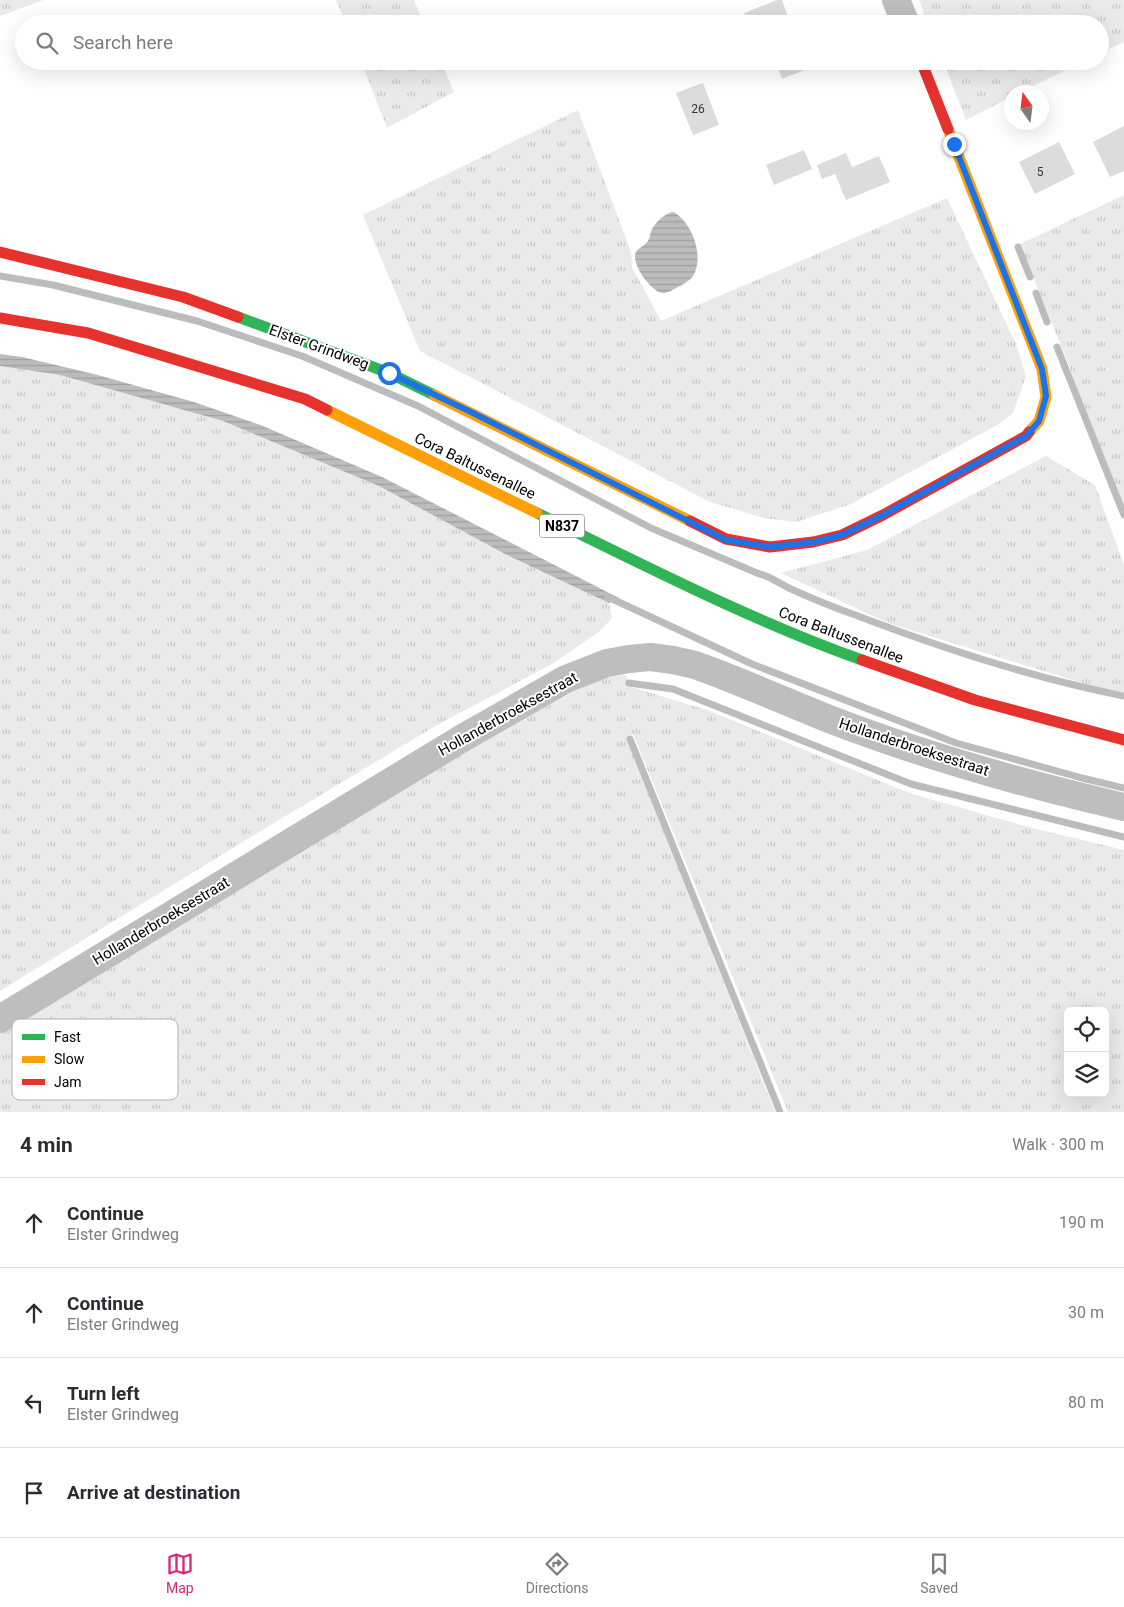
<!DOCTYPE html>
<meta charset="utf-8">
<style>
body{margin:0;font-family:Roboto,sans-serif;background:#f7f7f7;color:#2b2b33}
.controls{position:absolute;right:15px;bottom:15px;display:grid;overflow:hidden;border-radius:8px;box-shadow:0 5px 20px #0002}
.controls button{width:45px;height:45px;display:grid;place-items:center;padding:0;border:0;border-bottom:1px solid #e1e1e2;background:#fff;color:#2b2b33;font:25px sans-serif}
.compass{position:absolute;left:1004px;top:85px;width:45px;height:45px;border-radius:50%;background:#fff;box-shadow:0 5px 20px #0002;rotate:346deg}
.stop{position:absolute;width:15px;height:15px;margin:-11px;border:4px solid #1a73e8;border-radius:50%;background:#fff}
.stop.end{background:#1a73e8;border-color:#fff;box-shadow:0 1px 5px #0008}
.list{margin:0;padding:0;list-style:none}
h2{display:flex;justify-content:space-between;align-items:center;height:65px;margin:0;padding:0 20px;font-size:21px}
h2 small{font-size:16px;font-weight:400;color:#7c7c81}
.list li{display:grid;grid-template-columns:32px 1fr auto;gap:15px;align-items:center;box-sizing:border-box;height:90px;padding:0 20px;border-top:1px solid #e1e1e2}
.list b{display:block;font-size:19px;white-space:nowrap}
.list p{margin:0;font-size:16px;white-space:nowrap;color:#7c7c81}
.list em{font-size:16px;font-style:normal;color:#7c7c81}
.icon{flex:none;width:28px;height:28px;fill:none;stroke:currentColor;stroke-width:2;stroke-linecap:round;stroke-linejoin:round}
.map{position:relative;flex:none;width:1124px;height:1112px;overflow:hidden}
.search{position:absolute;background:#fff;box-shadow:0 5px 20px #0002;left:15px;right:15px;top:15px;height:55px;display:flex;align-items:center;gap:12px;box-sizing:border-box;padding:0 18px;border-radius:28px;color:#7c7c81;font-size:19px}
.sheet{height:425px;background:#fff}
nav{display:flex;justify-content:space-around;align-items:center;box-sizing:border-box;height:70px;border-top:1px solid #e1e1e2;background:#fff;font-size:14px;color:#7c7c81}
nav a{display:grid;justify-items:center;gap:2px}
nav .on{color:#db2777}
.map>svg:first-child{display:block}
</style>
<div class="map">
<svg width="1124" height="1112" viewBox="0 0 1124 1112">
<defs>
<pattern id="grass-tufts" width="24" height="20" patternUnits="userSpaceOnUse" patternTransform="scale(1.25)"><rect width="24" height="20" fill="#eaeaea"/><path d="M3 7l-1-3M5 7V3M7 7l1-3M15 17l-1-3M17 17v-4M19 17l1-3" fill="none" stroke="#c7c7c7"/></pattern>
<pattern id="water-rules" width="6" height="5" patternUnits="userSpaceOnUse" patternTransform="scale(1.25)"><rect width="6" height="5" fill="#bcbcbc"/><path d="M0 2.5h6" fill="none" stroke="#a0a0a0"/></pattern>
</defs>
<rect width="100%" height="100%" fill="#fff"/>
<g fill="url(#grass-tufts)" fill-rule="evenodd">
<polygon points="0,0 44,0 0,16"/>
<polygon points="336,0 414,0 424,24 346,24"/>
<polygon points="919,0 1124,0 1124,42 1100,53 1100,24 928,24"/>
<polygon points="361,61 441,61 454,92 387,128"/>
<polygon points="943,61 1084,61 1021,92 1012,92 1011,97 966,120"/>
<polygon points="578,110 631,252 632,267 661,321 947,198 1016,344 1026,376 1013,413 999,424 851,504 796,522 764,518 710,502 420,351 363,215"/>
<polygon points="1124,195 1124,513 1101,455 1068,363 1020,244"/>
<polygon points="0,366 60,375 223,421 379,486 505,554 609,603 612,618 600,631 552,664 437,725 249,838 0,991"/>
<polygon points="1046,456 1095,485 1124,565 1124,692 1092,686 888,623 781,573 867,550"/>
<path d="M626,675l5,12 76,23 205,84 120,34 92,22v262h-336l-155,-378 -7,4 149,374h-775v-80l435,-265 166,-90zM1068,1011h37v82h-37z"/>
</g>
<g fill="url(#water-rules)">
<path d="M673,212c19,9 32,45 20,64 -4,5 -9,8 -15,11 -4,2 -10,6 -14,6 -12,1 -34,-30 -28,-41 3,-5 11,-7 13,-13 2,-5 0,-2 2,-7 2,-8 14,-19 22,-20z"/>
<polygon points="0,354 22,357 94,374 194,402 263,426 382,477 619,598 609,603 505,554 379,486 223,421 60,375 0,366"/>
</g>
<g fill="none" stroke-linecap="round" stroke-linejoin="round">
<g stroke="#bcbcbc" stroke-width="7">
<polyline points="1018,247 1030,277"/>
<path d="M0,276l53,9 144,36 105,35 116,50 233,122 106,45c15,4 21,10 34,16 22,10 44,19 67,27 86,33 175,62 266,80"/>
<polyline points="1036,293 1047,322"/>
<polyline points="1057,347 1124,515"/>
<polyline points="608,597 752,664 956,743 1082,778 1124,788"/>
<polyline points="629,683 673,689 911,784 1124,837"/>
<polyline points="630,739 780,1112"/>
</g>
</g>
<g fill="#dcdcdc">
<polygon points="777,0 782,0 788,17 769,24 748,24 744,13"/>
<polygon points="709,16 712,24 689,24"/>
<polygon points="775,61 817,61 818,65 782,79"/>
<polygon points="703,83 719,125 693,135 676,93"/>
<polygon points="1124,126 1124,171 1110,177 1093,142"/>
<polygon points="1059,142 1075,174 1035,194 1019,162"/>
<polygon points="804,150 812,169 774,185 766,165"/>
<polygon points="846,153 852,167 879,156 890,182 846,200 835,174 822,179 817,165"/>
</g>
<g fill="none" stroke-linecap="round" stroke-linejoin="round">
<g stroke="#bebebe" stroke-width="28">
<polyline points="896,0 906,24"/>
<path d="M0,1019l461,-280 105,-60 41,-16 22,-4 21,-2 23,3 22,5c45,16 89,36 134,54 96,37 195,65 295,88"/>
</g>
<g stroke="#30b455" stroke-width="11">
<polyline points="238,317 389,373 434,395"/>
<path d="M537,513c107,52 213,107 325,147"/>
</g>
<g stroke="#ff9f0a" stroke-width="11">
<polyline points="948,129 1042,369 1046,397 1039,421 1029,432"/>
<polyline points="434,395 690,521"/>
<polyline points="327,410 537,513"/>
</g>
<g stroke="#e5322d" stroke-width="11">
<polyline points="921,61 948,129"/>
<polyline points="0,252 183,297 238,317"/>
<polyline points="0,318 88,333 305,399 327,410"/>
<polyline points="690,521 726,539 770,547 813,542 842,535 883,515 1026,436 1029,432"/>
<polyline points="862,660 975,700 1124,740"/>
</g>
</g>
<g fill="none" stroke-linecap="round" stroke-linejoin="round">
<polyline stroke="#1a73e8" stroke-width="6" points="389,373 473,413 726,540 770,547 814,542 842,535 883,515 1026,436 1039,421 1046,396 1042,369 954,144"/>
</g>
<g text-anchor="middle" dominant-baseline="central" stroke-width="4" stroke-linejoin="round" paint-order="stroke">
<g font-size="12" fill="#373737">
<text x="698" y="109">26</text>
<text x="1040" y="172">5</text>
</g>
<rect fill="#fff" stroke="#4c4c4c" stroke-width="1" x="539.5" y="514.5" width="45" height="23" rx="4"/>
<g font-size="14" font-weight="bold" fill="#000">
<text x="562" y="526">N837</text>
</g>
<g font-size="15" fill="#000" stroke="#fff">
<text transform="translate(319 347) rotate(20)">Elster Grindweg</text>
<text transform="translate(475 466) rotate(26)">Cora Baltussenallee</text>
<text transform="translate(841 635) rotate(21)">Cora Baltussenallee</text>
<text transform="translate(508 714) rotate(-29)">Hollanderbroeksestraat</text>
<text transform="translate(914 747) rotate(18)">Hollanderbroeksestraat</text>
<text transform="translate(161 921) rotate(-31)">Hollanderbroeksestraat</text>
</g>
</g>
<rect x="12" y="1019" width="166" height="81" rx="8" fill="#fff" stroke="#b2b2b2" stroke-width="1"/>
<rect x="22" y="1034" width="23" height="6" fill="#30b455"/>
<rect x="22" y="1056" width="23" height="7" fill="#ff9f0a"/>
<rect x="22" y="1079" width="23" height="6" fill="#e5322d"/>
<g font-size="14" fill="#000">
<text x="54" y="1042">Fast</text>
<text x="54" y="1064">Slow</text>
<text x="54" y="1087">Jam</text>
</g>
</svg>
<div class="controls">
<button><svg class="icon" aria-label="locate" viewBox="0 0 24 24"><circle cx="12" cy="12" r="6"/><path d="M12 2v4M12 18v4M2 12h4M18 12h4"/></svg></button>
<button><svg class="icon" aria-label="layers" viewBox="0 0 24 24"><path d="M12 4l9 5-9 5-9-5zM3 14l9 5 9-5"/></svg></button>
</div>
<svg class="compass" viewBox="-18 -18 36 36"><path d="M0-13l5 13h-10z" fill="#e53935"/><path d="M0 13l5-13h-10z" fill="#7c7c81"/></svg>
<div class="stop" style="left:389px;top:373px"></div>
<div class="stop end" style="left:954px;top:144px"></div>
<div class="search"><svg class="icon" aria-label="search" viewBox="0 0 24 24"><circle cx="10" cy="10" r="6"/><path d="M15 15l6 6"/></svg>Search here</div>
</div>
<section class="sheet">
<h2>4 min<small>Walk · 300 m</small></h2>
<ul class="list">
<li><svg class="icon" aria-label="ahead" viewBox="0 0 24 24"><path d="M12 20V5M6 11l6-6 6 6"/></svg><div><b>Continue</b><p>Elster Grindweg</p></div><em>190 m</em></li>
<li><svg class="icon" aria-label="ahead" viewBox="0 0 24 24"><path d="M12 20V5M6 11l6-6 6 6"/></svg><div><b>Continue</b><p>Elster Grindweg</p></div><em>30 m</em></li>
<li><svg class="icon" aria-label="left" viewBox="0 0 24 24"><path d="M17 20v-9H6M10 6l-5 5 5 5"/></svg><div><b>Turn left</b><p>Elster Grindweg</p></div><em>80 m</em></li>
<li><svg class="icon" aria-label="arrive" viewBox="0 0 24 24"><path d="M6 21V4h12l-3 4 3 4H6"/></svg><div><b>Arrive at destination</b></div></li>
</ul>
</section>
<nav>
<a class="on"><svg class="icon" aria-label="map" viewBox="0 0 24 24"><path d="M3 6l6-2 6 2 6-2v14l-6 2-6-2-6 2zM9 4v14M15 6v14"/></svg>Map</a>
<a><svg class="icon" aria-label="directions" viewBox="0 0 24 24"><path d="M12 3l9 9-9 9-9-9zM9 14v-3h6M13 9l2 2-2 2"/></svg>Directions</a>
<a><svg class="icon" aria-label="saved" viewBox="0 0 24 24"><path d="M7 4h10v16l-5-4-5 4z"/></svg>Saved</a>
</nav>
